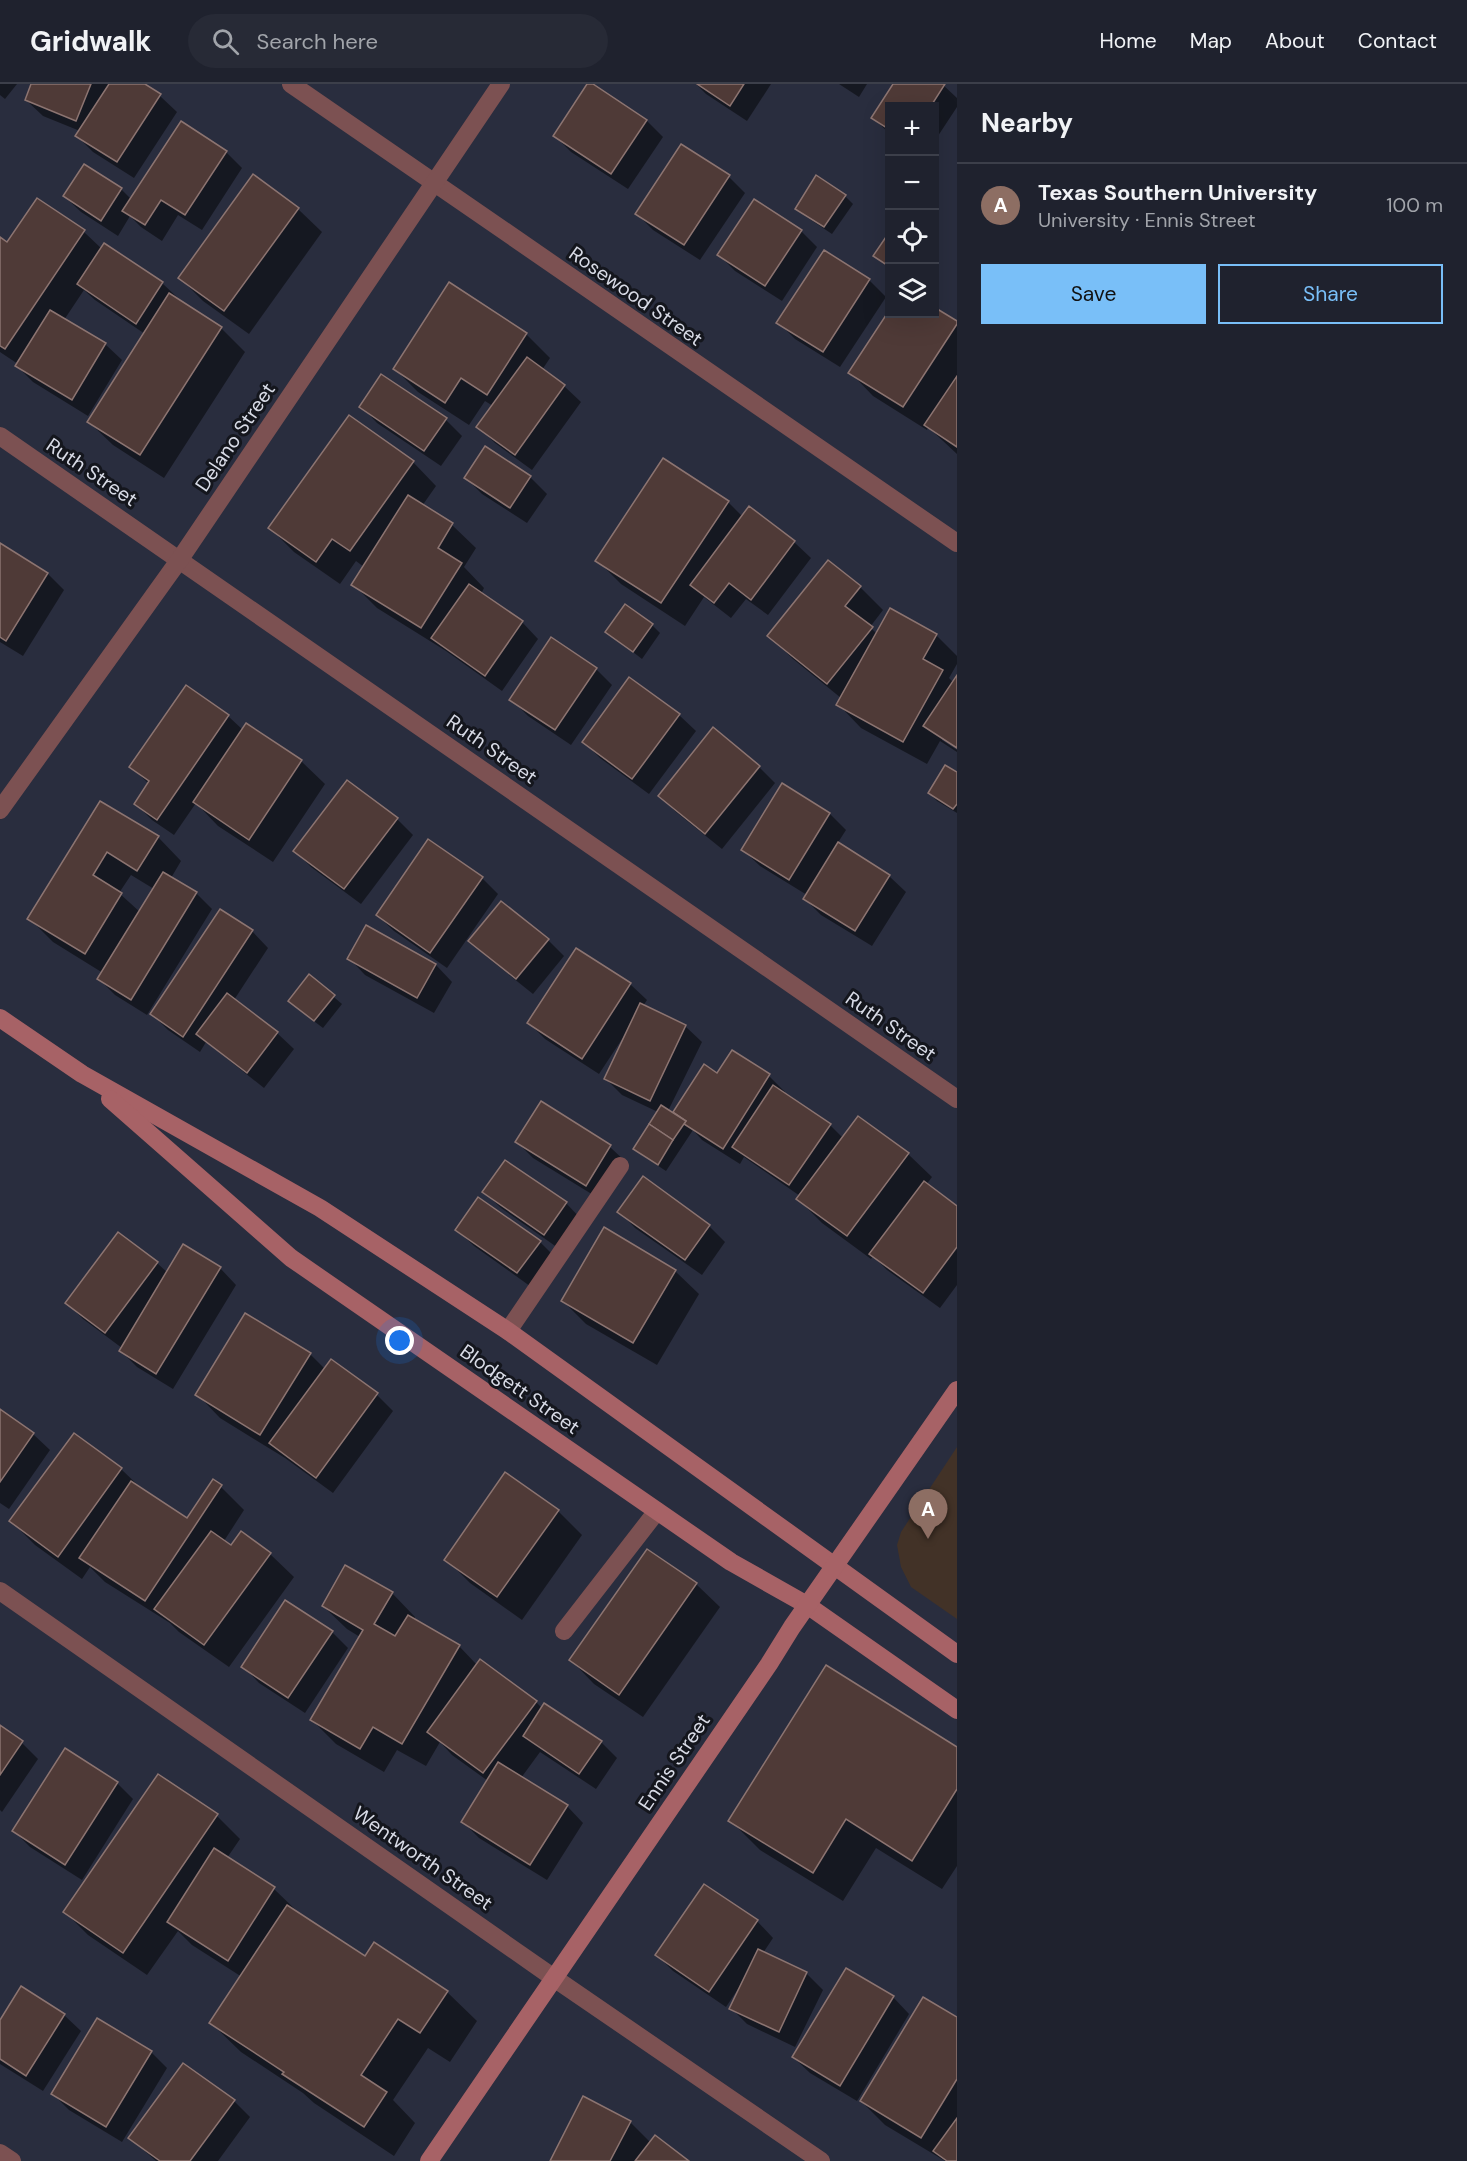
<!DOCTYPE html>
<meta charset="utf-8">
<style>
body{margin:0;font-family:"DM Sans",sans-serif;background:#272a36;color:#f1f3f6}
.controls{position:absolute;right:18px;top:18px;display:grid;overflow:hidden;border-radius:0px;box-shadow:0 6px 24px #0002}
.controls button{width:54px;height:54px;display:grid;place-items:center;padding:0;border:0;border-bottom:2px solid #3c3f4a;background:#1f222e;color:#f1f3f6;font:30px sans-serif}
.you{position:absolute;left:400px;top:1257px;width:21px;height:21px;margin:-15px;border:4px solid #fff;border-radius:50%;background:#1a73e8;box-shadow:0 0 0 9px #1a73e833}
.badge{display:grid;place-items:center;width:39px;height:39px;border-radius:50%;background:#79bff8;color:#fff;font-size:20px;font-weight:700}
.pin{position:absolute;translate:-50% -50px;filter:drop-shadow(0 2px 3px #0008)}
.pin::after{content:'';position:absolute;top:32px;width:21px;height:18px;background:inherit;clip-path:polygon(0 0,100% 0,50% 100%)}
.list{margin:0;padding:0;list-style:none}
h2{display:flex;justify-content:space-between;align-items:center;height:78px;margin:0;padding:0 24px;font-size:26px}
h2 small{font-size:20px;font-weight:400;color:#a1a4aa}
.list li{display:grid;grid-template-columns:39px 1fr auto;gap:18px;align-items:center;box-sizing:border-box;height:84px;padding:0 24px;border-top:2px solid #3c3f4a}
.list b{display:block;font-size:22px;white-space:nowrap}
.list p{margin:0;font-size:20px;white-space:nowrap;color:#a1a4aa}
.list em{font-size:20px;font-style:normal;color:#a1a4aa}
.actions{display:flex;gap:12px;padding:18px 24px}
.actions a{flex:1;padding:14px 0;border:2px solid #79bff8;border-radius:0px;text-align:center;font-size:21px;color:#79bff8}
.actions .main{background:#79bff8;color:#111}
.icon{flex:none;width:33px;height:33px;fill:none;stroke:currentColor;stroke-width:2;stroke-linecap:round;stroke-linejoin:round}
.map{position:relative;flex:none;width:957px;height:2077px;overflow:hidden}
header{display:flex;align-items:center;gap:36px;box-sizing:border-box;height:84px;padding:0 30px;background:#1f222e;border-bottom:2px solid #3c3f4a}
header strong{font-size:28px}
nav{display:flex;gap:33px;margin-inline-start:auto;font-size:21px}
.search{width:420px;height:54px;background:#272a36;display:flex;align-items:center;gap:15px;box-sizing:border-box;padding:0 21px;border-radius:33px;color:#a1a4aa;font-size:22px}
main{display:flex}
aside{flex:1;background:#1f222e}
.map>svg:first-child{display:block}
</style>
<header>
<strong>Gridwalk</strong>
<div class="search"><svg class="icon" aria-label="search" viewBox="0 0 24 24"><circle cx="10" cy="10" r="6"/><path d="M15 15l6 6"/></svg>Search here</div>
<nav><a>Home</a><a>Map</a><a>About</a><a>Contact</a></nav>
</header>
<main>
<div class="map">
<svg width="957" height="2077" viewBox="0 0 957 2077">
<rect width="100%" height="100%" fill="#292d3e"/>
<polygon fill="#423227" points="957,1363 957,1535 911,1503 901,1483 897,1461 901,1448"/>
<g fill="#0007" fill-rule="evenodd">
<polygon points="0,0 17,0 5,15 0,11"/>
<polygon points="33,0 142,0 160,12 177,28 134,94 93,68 77,52 80,47 43,32 26,16"/>
<polygon points="589,0 647,37 663,53 628,105 571,68 555,52"/>
<polygon points="696,0 771,0 747,37 706,10"/>
<polygon points="839,0 867,0 859,13"/>
<polygon points="895,0 942,0 957,14 957,23 934,58 934,22 890,22 890,50 873,34"/>
<polygon points="226,68 242,84 202,146 178,131 162,157 141,143 130,132 118,152 81,128 64,112 121,105 131,115"/>
<polygon points="729,93 745,109 700,176 653,146 637,130"/>
<polygon points="845,112 853,120 832,150 805,132 797,125"/>
<polygon points="37,116 84,148 102,165 104,161 162,199 179,215 178,217 221,244 245,268 164,394 113,361 89,338 145,250 95,216 84,206 64,236 105,260 122,276 88,332 33,298 17,282 18,280 0,268 0,155 8,160"/>
<polygon points="298,125 322,148 249,250 203,217 180,194"/>
<polygon points="801,147 817,163 782,217 735,187 719,171"/>
<polygon points="825,168 869,196 886,213 840,283 795,255 778,238"/>
<polygon points="890,230 934,230 957,239 957,370 928,343 927,346 873,312 850,288"/>
<polygon points="526,250 550,274 542,286 564,302 581,318 532,386 495,359 478,343 493,322 485,317 469,341 418,308 395,285"/>
<polygon points="361,322 446,336 462,352 441,382 377,339"/>
<polygon points="485,364 531,394 547,410 527,439 482,410 466,394"/>
<polygon points="413,378 436,402 422,422 452,441 476,464 464,483 484,504 481,510 522,538 538,555 502,607 446,567 377,524 353,500 364,483 356,477 340,500 294,468 270,444"/>
<polygon points="728,418 743,433 749,424 794,458 811,474 768,531 746,515 731,534 704,513 685,542 621,500 597,476"/>
<polygon points="0,461 48,490 64,506 23,572 0,558"/>
<polygon points="860,503 883,526 870,543 877,550 890,526 936,551 957,572 957,580 949,594 954,599 957,594 957,662 942,652 942,656 957,666 957,668 940,657 927,680 861,644 838,620 841,614 793,575 769,552"/>
<polygon points="652,541 660,549 642,575 607,548"/>
<polygon points="596,585 612,601 571,661 528,632 511,615"/>
<polygon points="629,595 679,631 696,647 649,710 600,674 584,658"/>
<polygon points="228,632 243,646 301,677 325,700 273,778 218,742 196,719 174,751 152,736 136,720 149,700 131,683"/>
<polygon points="713,646 759,683 775,699 722,765 676,728 660,712"/>
<polygon points="957,690 957,729 937,717 929,709"/>
<polygon points="782,701 830,730 846,746 837,760 889,792 906,808 872,862 821,831 805,815 807,811 760,782 743,766"/>
<path d="M101,719l57,34 23,24 -10,17 25,15 16,16 -65,106 -32,-20 -16,-16 4,-6 -50,-31 -24,-24zM131,791l23,14 -14,23 -21,-19z"/>
<polygon points="397,735 413,751 361,820 311,783 295,767"/>
<polygon points="482,794 498,810 447,884 394,847 377,831"/>
<polygon points="220,827 252,847 268,864 234,916 277,949 294,965 264,1004 206,958 200,968 168,946 152,930"/>
<polygon points="367,843 436,881 452,898 434,929 365,891 349,874"/>
<polygon points="548,856 564,872 533,910 487,873 470,857"/>
<polygon points="576,866 630,900 647,916 643,922 685,942 702,958 668,1027 679,1034 675,1028 718,991 769,992 785,1008 784,1010 830,1041 843,1054 908,1070 932,1093 926,1101 957,1124 957,1201 940,1224 887,1186 873,1172 871,1175 822,1139 798,1115 800,1112 744,1073 740,1080 702,1056 693,1046 666,1087 643,1072 635,1064 658,1028 622,1011 606,995 627,950 626,949 599,990 545,955 529,939"/>
<polygon points="309,892 342,920 323,944 298,925"/>
<polygon points="541,1019 610,1063 627,1079 603,1117 533,1074 517,1058"/>
<polygon points="505,1078 566,1119 582,1136 561,1166 501,1124 484,1108"/>
<polygon points="619,1127 709,1142 725,1158 702,1191 635,1144"/>
<polygon points="457,1146 540,1158 556,1174 534,1205 474,1162"/>
<polygon points="184,1162 220,1184 236,1201 173,1305 137,1283 121,1267 122,1264 83,1235 67,1219 157,1179 168,1189"/>
<polygon points="675,1187 699,1210 657,1281 586,1240 562,1216"/>
<polygon points="310,1270 325,1285 332,1277 377,1311 393,1327 333,1409 285,1374 220,1334 197,1310"/>
<polygon points="0,1327 33,1350 50,1366 9,1425 0,1419"/>
<polygon points="121,1385 144,1407 188,1436 221,1403 244,1426 224,1457 231,1463 241,1449 270,1470 294,1493 229,1583 179,1548 170,1539 105,1498 90,1483 82,1495 35,1461 11,1437"/>
<polygon points="505,1391 558,1427 582,1451 522,1536 470,1499 446,1475"/>
<polygon points="696,1500 720,1523 643,1633 594,1600 571,1576"/>
<polygon points="392,1509 415,1533 414,1536 459,1562 477,1581 536,1618 543,1625 601,1658 617,1674 596,1705 540,1668 521,1694 567,1722 583,1739 547,1796 479,1754 463,1738 488,1697 452,1671 440,1658 426,1682 397,1666 384,1688 336,1660 312,1636 360,1553 347,1545 323,1522"/>
<polygon points="332,1548 348,1564 305,1629 259,1599 243,1582"/>
<polygon points="0,1643 22,1659 38,1675 2,1728 0,1726"/>
<polygon points="957,1665 957,1782 942,1805 876,1764 843,1817 760,1766 730,1736"/>
<polygon points="158,1692 217,1732 240,1755 227,1774 274,1805 298,1828 365,1874 447,1908 477,1937 450,1978 428,1964 393,2016 415,2039 394,2072 314,2019 303,2009 241,1968 211,1939 242,1893 192,1861 178,1847 147,1891 88,1851 65,1828"/>
<polygon points="117,1699 133,1715 82,1796 30,1763 14,1747"/>
<polygon points="704,1802 757,1837 773,1854 763,1869 806,1889 823,1906 795,1963 747,1940 731,1924 739,1906 738,1905 726,1923 673,1887 657,1871"/>
<polygon points="21,1904 64,1931 81,1947 43,2007 0,1980 0,1938"/>
<polygon points="893,1913 909,1930 857,2017 810,1989 793,1973"/>
<polygon points="957,1935 957,2077 945,2077 885,2041 861,2017"/>
<polygon points="151,1968 167,1984 122,2058 69,2026 53,2010"/>
<polygon points="584,2014 630,2038 651,2059 687,2077 551,2077"/>
<polygon points="234,2017 250,2033 218,2077 156,2077 130,2054"/>
</g>
<g fill="#4f3a37" stroke="#8c7471" stroke-width="1.5">
<polygon points="31,0 91,0 76,37 25,16"/>
<polygon points="109,0 145,0 161,10 117,78 75,52"/>
<polygon points="587,0 593,0 647,36 611,90 553,52"/>
<polygon points="697,0 744,0 730,22"/>
<polygon points="893,0 945,0 931,22 890,22 890,46 871,34"/>
<polygon points="181,37 227,67 185,131 161,116 145,141 122,127"/>
<polygon points="681,60 730,91 684,161 635,130"/>
<polygon points="84,80 122,104 101,137 63,112"/>
<polygon points="253,90 299,124 224,227 178,194"/>
<polygon points="816,91 846,111 824,143 795,125"/>
<polygon points="37,114 85,146 5,265 0,262 0,153 7,158"/>
<polygon points="754,115 802,146 765,202 717,171"/>
<polygon points="888,150 890,151 890,183 873,172"/>
<polygon points="104,159 163,198 136,240 77,200"/>
<polygon points="824,166 870,195 823,268 776,239"/>
<polygon points="449,198 527,249 487,311 461,294 445,319 393,285"/>
<polygon points="169,209 222,243 140,371 87,338"/>
<polygon points="934,223 957,237 957,240 903,323 848,289 890,225 890,230 934,230"/>
<polygon points="50,226 106,259 72,316 15,282"/>
<polygon points="527,273 565,301 515,371 476,343"/>
<polygon points="381,290 447,334 424,367 359,323"/>
<polygon points="957,292 957,363 924,341"/>
<polygon points="349,331 414,377 350,467 332,455 316,478 268,444"/>
<polygon points="485,362 531,392 510,424 464,394"/>
<polygon points="663,374 729,417 661,519 595,477"/>
<polygon points="408,411 453,439 438,464 462,479 421,544 351,501"/>
<polygon points="749,422 795,457 751,516 729,499 714,519 690,501"/>
<polygon points="0,459 48,489 6,557 0,553"/>
<polygon points="828,476 861,502 845,522 873,543 827,600 767,552"/>
<polygon points="469,500 523,537 485,592 431,554"/>
<polygon points="625,520 653,540 633,568 605,548"/>
<polygon points="890,524 937,550 923,575 943,586 903,658 836,621"/>
<polygon points="551,553 597,584 555,646 509,616"/>
<polygon points="957,591 957,664 923,642"/>
<polygon points="629,593 680,630 632,695 582,658"/>
<polygon points="186,601 229,631 157,736 134,720 149,697 129,683"/>
<polygon points="246,639 302,676 249,756 193,718"/>
<polygon points="713,643 760,682 705,750 658,712"/>
<polygon points="945,681 957,688 957,720 953,725 928,709"/>
<polygon points="347,696 398,734 344,805 293,767"/>
<polygon points="782,699 830,729 789,796 741,766"/>
<polygon points="100,717 159,752 137,787 107,768 93,791 122,809 85,870 27,835"/>
<polygon points="428,755 483,793 430,869 376,831"/>
<polygon points="838,758 890,791 855,847 803,815"/>
<polygon points="163,788 197,808 131,916 97,895"/>
<polygon points="501,817 549,855 516,895 468,857"/>
<polygon points="220,825 253,846 183,953 150,930"/>
<polygon points="366,841 436,880 417,914 347,875"/>
<polygon points="576,864 631,899 582,975 527,939"/>
<polygon points="309,890 335,911 314,937 288,917"/>
<polygon points="227,909 278,948 247,989 196,950"/>
<polygon points="640,919 686,941 650,1017 604,995"/>
<polygon points="732,966 770,990 723,1065 684,1040 686,1037 673,1028 704,980 717,989"/>
<polygon points="773,1001 831,1040 789,1101 732,1063"/>
<polygon points="541,1017 611,1061 586,1102 515,1058"/>
<polygon points="661,1021 686,1037 673,1056 649,1040"/>
<polygon points="858,1032 909,1069 847,1152 796,1115"/>
<polygon points="649,1040 673,1056 658,1081 633,1065"/>
<polygon points="505,1076 567,1118 544,1151 482,1108"/>
<polygon points="643,1092 710,1141 685,1176 617,1128"/>
<polygon points="924,1097 957,1122 957,1163 923,1209 869,1170"/>
<polygon points="478,1113 541,1157 517,1189 455,1146"/>
<polygon points="604,1143 676,1186 633,1259 561,1217"/>
<polygon points="118,1148 158,1178 105,1249 65,1219"/>
<polygon points="183,1160 221,1183 156,1290 119,1267"/>
<polygon points="245,1229 311,1269 260,1351 195,1311"/>
<polygon points="331,1275 378,1309 316,1394 269,1359"/>
<polygon points="0,1325 34,1349 0,1398"/>
<polygon points="74,1349 122,1384 58,1473 9,1437"/>
<polygon points="505,1388 559,1426 497,1513 444,1476"/>
<polygon points="213,1395 222,1401 145,1517 79,1474 131,1397 187,1434"/>
<polygon points="211,1447 231,1461 241,1447 271,1469 204,1561 154,1525"/>
<polygon points="647,1465 697,1499 619,1611 569,1576"/>
<polygon points="345,1481 393,1508 374,1540 395,1552 408,1531 460,1561 402,1660 373,1643 360,1665 310,1636 363,1546 322,1522"/>
<polygon points="285,1516 333,1547 288,1614 241,1583"/>
<polygon points="480,1575 537,1617 483,1689 427,1648"/>
<polygon points="826,1581 957,1663 957,1705 912,1777 846,1735 813,1789 728,1737"/>
<polygon points="544,1619 602,1657 579,1690 523,1652"/>
<polygon points="0,1641 23,1657 0,1691"/>
<polygon points="65,1664 118,1698 65,1781 12,1747"/>
<polygon points="498,1678 568,1721 530,1781 461,1738"/>
<polygon points="158,1690 218,1730 123,1869 63,1828"/>
<polygon points="214,1764 275,1803 228,1877 167,1838"/>
<polygon points="704,1800 758,1836 709,1908 655,1871"/>
<polygon points="287,1821 365,1872 374,1858 448,1907 420,1949 398,1935 361,1991 387,2008 364,2043 282,1990 284,1988 209,1939"/>
<polygon points="758,1865 807,1888 779,1948 729,1925"/>
<polygon points="846,1884 894,1912 840,2002 792,1973"/>
<polygon points="21,1902 65,1930 26,1992 0,1975 0,1936"/>
<polygon points="923,1913 957,1933 957,1995 921,2054 860,2017"/>
<polygon points="97,1934 152,1967 106,2043 51,2010"/>
<polygon points="183,1979 235,2016 190,2077 160,2077 128,2054"/>
<polygon points="583,2012 631,2037 610,2077 550,2077"/>
<polygon points="957,2034 957,2077 947,2077 933,2067"/>
<polygon points="655,2051 689,2077 635,2077"/>
</g>
<g fill="none" stroke-linecap="round" stroke-linejoin="round">
<g stroke="#7c5152" stroke-width="18">
<polyline points="508,1247 620,1082"/>
<polyline points="564,1547 657,1427"/>
</g>
<g stroke="#7c5152" stroke-width="18">
<polyline points="291,0 957,459"/>
<polyline points="0,352 957,1015"/>
<polyline points="0,726 180,475 501,0"/>
<polyline points="0,1507 554,1894 821,2077"/>
<polyline points="0,2069 12,2077"/>
</g>
<g stroke="#a76266" stroke-width="18">
<polyline points="0,934 82,990 320,1124 508,1247 957,1570"/>
<polyline points="110,1015 291,1174 731,1478 807,1521 957,1626"/>
<polyline points="429,2077 769,1580 792,1543 957,1306"/>
</g>
</g>
<g text-anchor="middle" dominant-baseline="central" stroke-width="6" stroke-linejoin="round" paint-order="stroke">
<g font-size="20" fill="#d8dbe6" stroke="#14161d">
<text transform="translate(636 212) rotate(35)">Rosewood Street</text>
<text transform="translate(235 353) rotate(-56)">Delano Street</text>
<text transform="translate(92 388) rotate(34)">Ruth Street</text>
<text transform="translate(492 665) rotate(35)">Ruth Street</text>
<text transform="translate(891 942) rotate(35)">Ruth Street</text>
<text transform="translate(520 1305) rotate(35)">Blodgett Street</text>
<text transform="translate(674 1678) rotate(-56)">Ennis Street</text>
<text transform="translate(423 1774) rotate(35)">Wentworth Street</text>
</g>
</g>
</svg>
<div class="controls">
<button>+</button>
<button>−</button>
<button><svg class="icon" aria-label="locate" viewBox="0 0 24 24"><circle cx="12" cy="12" r="6"/><path d="M12 2v4M12 18v4M2 12h4M18 12h4"/></svg></button>
<button><svg class="icon" aria-label="layers" viewBox="0 0 24 24"><path d="M12 4l9 5-9 5-9-5zM3 14l9 5 9-5"/></svg></button>
</div>
<div class="you"></div>
<div class="pin badge" style="left:928px;top:1455px;background:#8d6e63">A</div>
</div>
<aside>
<h2>Nearby<small></small></h2>
<ul class="list">
<li><span class="badge" style="background:#8d6e63">A</span><div><b>Texas Southern University</b><p>University · Ennis Street</p></div><em>100 m</em></li>
</ul>
<div class="actions"><a class="main">Save</a><a>Share</a></div>
</aside>
</main>
